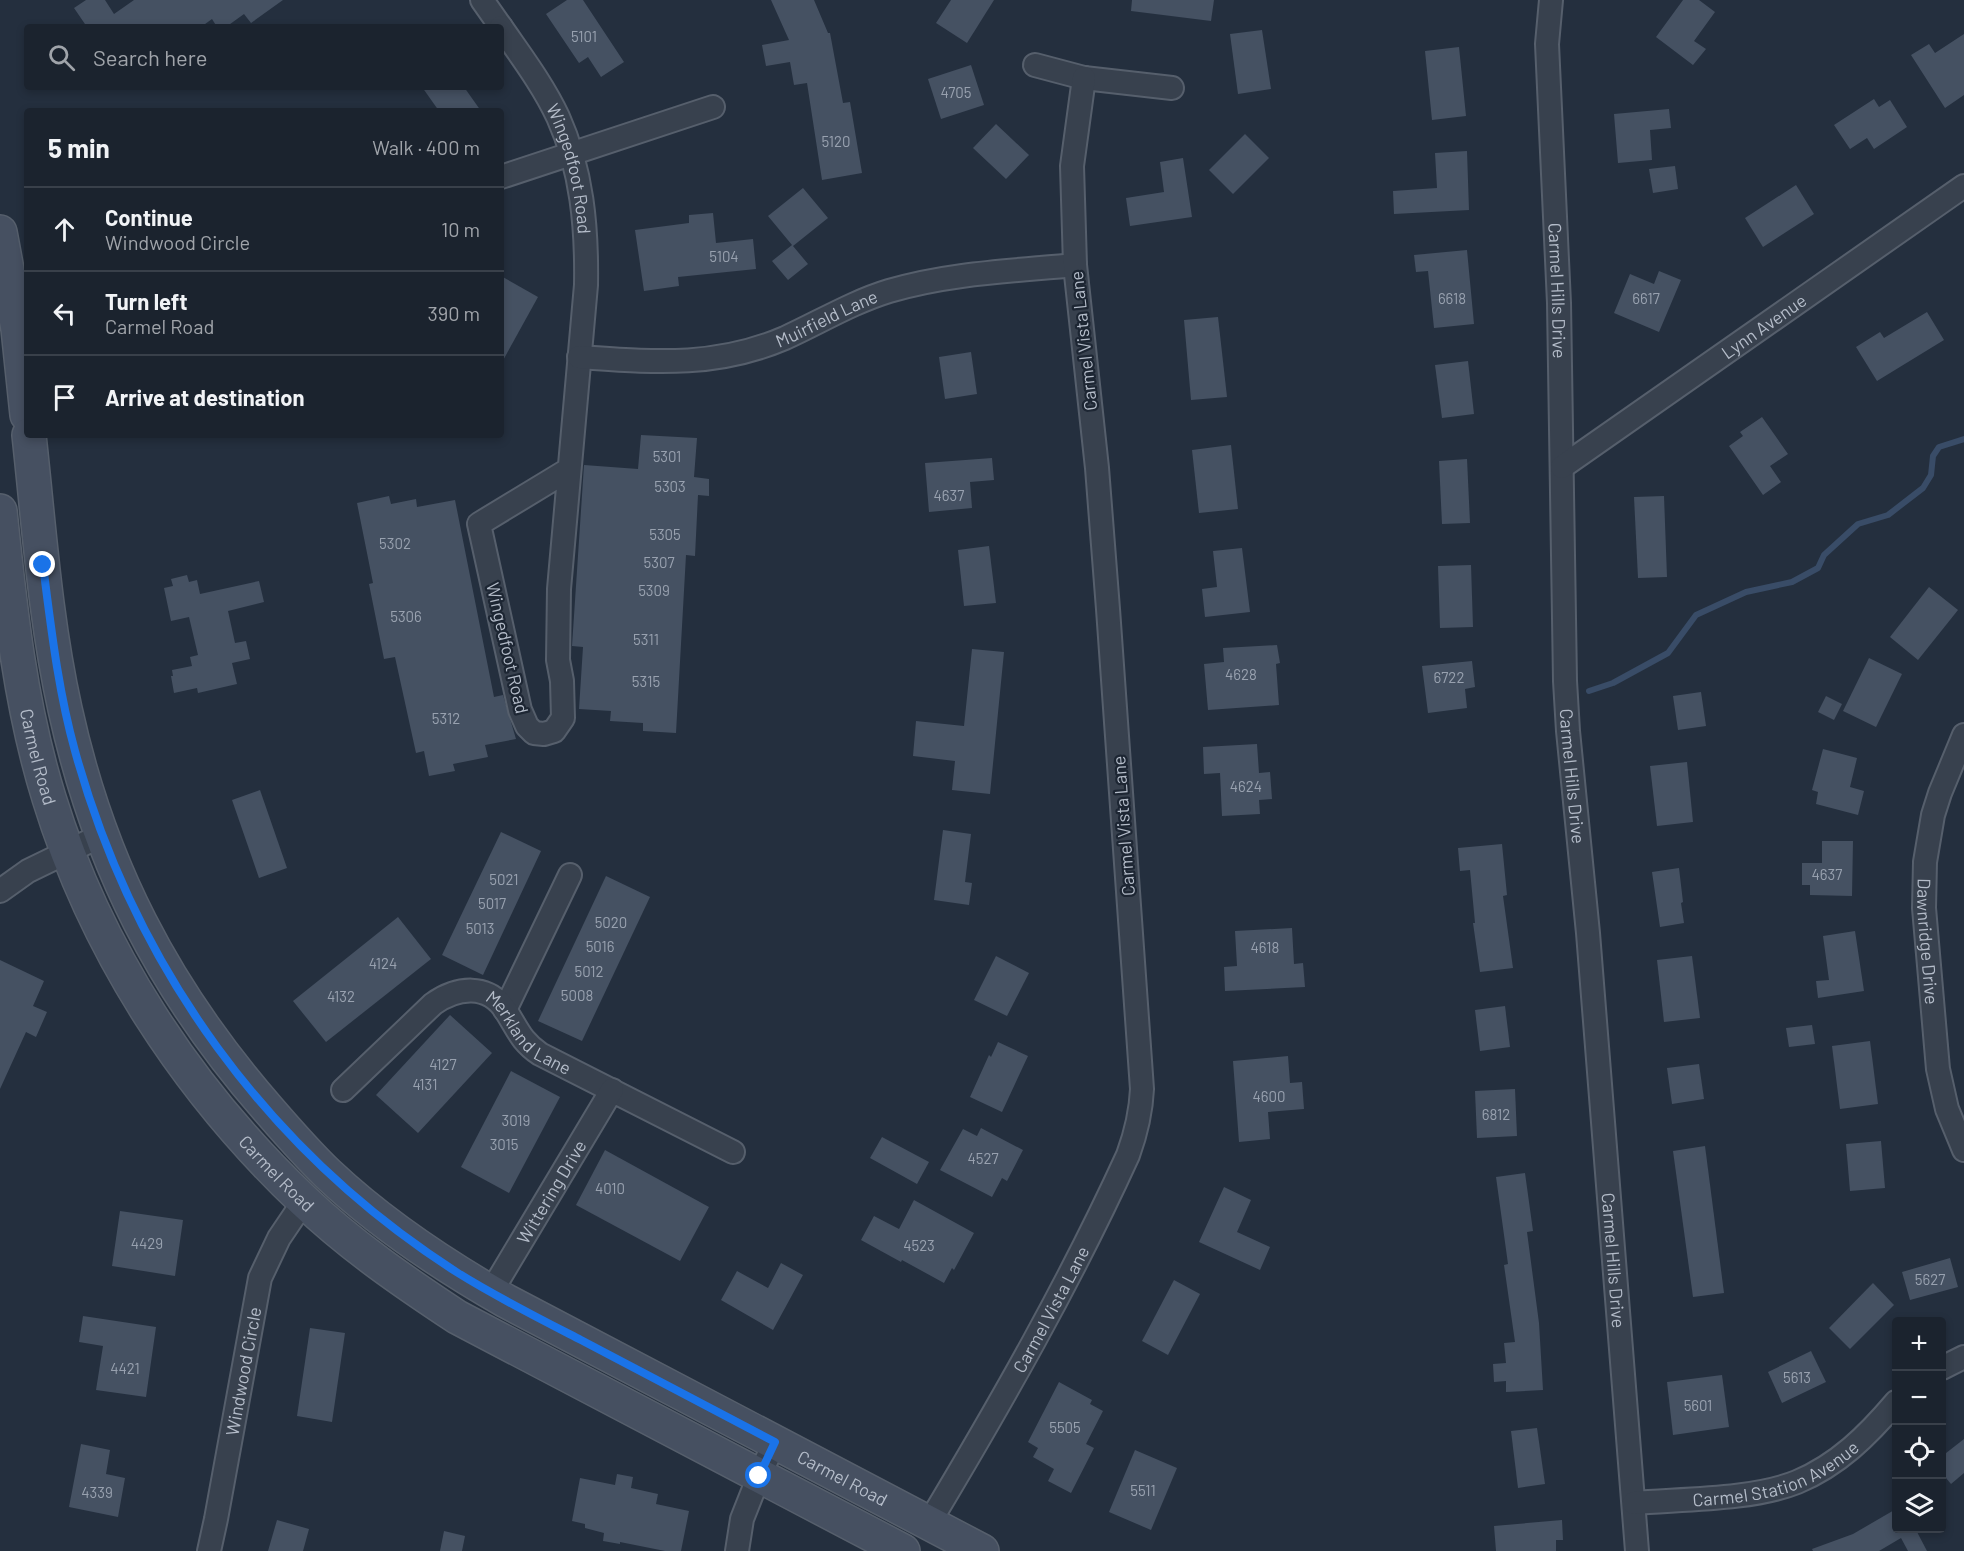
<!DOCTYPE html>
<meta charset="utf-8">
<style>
body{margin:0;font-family:Barlow,sans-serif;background:#282f3a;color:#f1f3f6}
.controls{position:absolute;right:18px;bottom:18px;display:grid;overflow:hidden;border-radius:6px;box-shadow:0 3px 9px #0003}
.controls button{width:54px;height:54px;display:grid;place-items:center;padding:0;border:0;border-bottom:2px solid #39404a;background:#1b232e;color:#f1f3f6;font:30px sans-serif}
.stop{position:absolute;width:18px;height:18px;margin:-14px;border:4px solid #1a73e8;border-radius:50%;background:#fff}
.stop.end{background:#1a73e8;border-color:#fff;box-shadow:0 2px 6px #0008}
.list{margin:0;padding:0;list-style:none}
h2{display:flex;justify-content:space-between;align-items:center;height:78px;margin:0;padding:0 24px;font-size:26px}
h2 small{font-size:20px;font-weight:400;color:#a0a4aa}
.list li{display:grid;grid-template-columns:39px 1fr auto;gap:18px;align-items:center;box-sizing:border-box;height:84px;padding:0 24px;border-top:2px solid #39404a}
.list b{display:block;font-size:22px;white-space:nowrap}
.list p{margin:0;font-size:20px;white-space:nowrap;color:#a0a4aa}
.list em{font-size:20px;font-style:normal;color:#a0a4aa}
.icon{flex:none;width:33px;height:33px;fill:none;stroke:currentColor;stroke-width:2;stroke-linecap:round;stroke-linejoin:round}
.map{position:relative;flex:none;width:1964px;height:1551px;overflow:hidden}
.search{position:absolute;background:#1b232e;box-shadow:0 3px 9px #0003;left:24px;top:24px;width:480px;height:66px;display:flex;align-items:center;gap:15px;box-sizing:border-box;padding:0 21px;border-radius:6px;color:#a0a4aa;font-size:22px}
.panel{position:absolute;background:#1b232e;box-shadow:0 3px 9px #0003;left:24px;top:108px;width:480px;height:330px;border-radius:6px}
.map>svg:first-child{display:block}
</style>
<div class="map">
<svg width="1964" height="1551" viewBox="0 0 1964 1551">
<rect width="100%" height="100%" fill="#242f3e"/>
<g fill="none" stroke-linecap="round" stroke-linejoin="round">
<polyline stroke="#394c67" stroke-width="6" points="1589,691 1613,683 1668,653 1696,615 1746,592 1792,582 1818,568 1824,555 1858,524 1888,515 1923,488 1931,475 1933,456 1939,447 1964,439"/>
</g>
<g fill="#455162">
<polygon points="86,0 105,0 114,14 134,0 283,0 251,23 244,14 226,27 217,27 212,19 201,27 87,27 74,8"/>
<polygon points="567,0 583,0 624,62 601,77 588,57 579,63 546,14"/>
<polygon points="771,0 814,0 828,33 830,33 843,103 850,102 862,173 822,180 807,83 794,85 790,62 766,66 762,45 789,40"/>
<polygon points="951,0 994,0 967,43 936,23"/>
<polygon points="1132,0 1214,0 1211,21 1131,11"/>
<polygon points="1683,0 1699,0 1715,12 1694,41 1706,49 1693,65 1656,37"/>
<polygon points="1262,30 1271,89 1238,94 1230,34"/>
<polygon points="1964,34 1964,95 1945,108 1911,55 1929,44 1935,53"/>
<polygon points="1459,47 1466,116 1432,120 1425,51"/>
<polygon points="971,65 984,105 941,119 928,79"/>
<polygon points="422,87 464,87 481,111 439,111"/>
<polygon points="1874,99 1879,107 1890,100 1907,127 1874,149 1867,138 1850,149 1834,125"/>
<polygon points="1669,109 1671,128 1650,130 1652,160 1618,163 1614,114"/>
<polygon points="996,124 1029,155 1006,179 973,148"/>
<polygon points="1245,134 1269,158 1233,194 1209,170"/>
<polygon points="1467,151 1469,210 1394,214 1393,191 1437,188 1435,153"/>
<polygon points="1183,158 1192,217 1130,226 1126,198 1164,192 1160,162"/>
<polygon points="1675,166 1678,189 1653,193 1649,169"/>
<polygon points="1796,185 1814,214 1763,247 1745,218"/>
<polygon points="803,188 828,218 793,246 808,264 788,280 772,261 792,245 768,216"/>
<polygon points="713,213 716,243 753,239 756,269 678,277 679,286 644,291 635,230 689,223 689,215"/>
<polygon points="1467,250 1474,324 1434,328 1428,271 1416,272 1414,255"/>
<polygon points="1659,271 1681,280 1659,332 1614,313 1630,274 1654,284"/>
<polygon points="501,276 538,297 501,364"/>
<polygon points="1927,312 1944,340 1877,381 1856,347 1880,332 1884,338"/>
<polygon points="1218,317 1227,397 1191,400 1184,320"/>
<polygon points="971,352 977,394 945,399 939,357"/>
<polygon points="1468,361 1474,414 1442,418 1435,365"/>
<polygon points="1762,417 1788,454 1770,466 1781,482 1763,495 1729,446 1743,436 1740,432"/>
<polygon points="641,435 697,438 694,477 709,479 709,496 698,495 695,556 686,555 676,733 643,731 643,723 610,721 611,711 579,709 583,647 572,646 584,465 638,469"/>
<polygon points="1231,445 1238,509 1199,513 1192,450"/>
<polygon points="992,458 994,480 970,482 972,508 929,512 925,463"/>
<polygon points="1467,459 1470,523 1442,524 1439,461"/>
<polygon points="389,496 391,504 416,499 417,507 455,500 494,697 503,695 516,739 485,745 488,757 453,764 455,771 429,776 424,751 416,753 395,657 384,659 369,584 373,583 357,503"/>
<polygon points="1664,496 1667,577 1638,578 1634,497"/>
<polygon points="989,546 996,603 964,606 958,550"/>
<polygon points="1242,548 1250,612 1205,617 1202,589 1217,587 1213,551"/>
<polygon points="1471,565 1473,627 1440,628 1438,566"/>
<polygon points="187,575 189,582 197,580 200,594 259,581 264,602 228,611 235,643 246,641 250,659 232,663 237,684 198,693 197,688 174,693 171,676 173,676 172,670 192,666 190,657 198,655 189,617 171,621 164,588 173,586 171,579"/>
<polygon points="1929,587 1958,610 1918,660 1890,637"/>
<polygon points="1277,645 1280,663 1276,664 1279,705 1208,710 1204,664 1224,662 1223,648"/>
<polygon points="972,649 1004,652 990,794 952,790 955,761 913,756 916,721 964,726"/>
<polygon points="1869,658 1902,674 1876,727 1843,711"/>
<polygon points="1472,661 1475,687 1465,689 1467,708 1428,713 1422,666"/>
<polygon points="1701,692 1706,726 1678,730 1673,696"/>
<polygon points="1826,696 1842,704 1834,720 1818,712"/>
<polygon points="1257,744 1259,773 1270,772 1272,799 1259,800 1260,814 1222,816 1220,773 1204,774 1203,747"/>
<polygon points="1823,749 1857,758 1850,787 1864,791 1858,815 1816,804 1818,792 1812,790"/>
<polygon points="1687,762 1693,822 1657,826 1650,766"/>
<polygon points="260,790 287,868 259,878 232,800"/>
<polygon points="943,830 971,834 965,882 972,883 969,905 934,900"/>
<polygon points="501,832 541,851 483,975 442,955"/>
<polygon points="1822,841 1853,841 1852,896 1810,895 1810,885 1802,885 1802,863 1822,863"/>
<polygon points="1502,844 1507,895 1503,896 1513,968 1480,972 1473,923 1475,923 1470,870 1460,871 1458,848"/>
<polygon points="1679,868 1683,902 1681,903 1684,923 1660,927 1652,872"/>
<polygon points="606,876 650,897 582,1041 538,1021"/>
<polygon points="398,917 431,959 326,1042 293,1001"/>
<polygon points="1292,928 1294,964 1303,963 1305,987 1225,991 1224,967 1237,966 1235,931"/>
<polygon points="1855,931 1864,991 1818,998 1816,981 1829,980 1823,936"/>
<polygon points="996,956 1029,973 1007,1016 974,1000"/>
<polygon points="1692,956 1700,1018 1664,1022 1657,960"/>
<polygon points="0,960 44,981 33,1006 47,1012 36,1037 26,1032 0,1089"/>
<polygon points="1505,1006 1510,1047 1480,1051 1475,1010"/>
<polygon points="450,1015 492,1053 418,1133 376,1095"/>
<polygon points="1812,1025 1815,1044 1789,1047 1786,1028"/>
<polygon points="1870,1041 1878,1104 1840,1109 1832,1046"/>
<polygon points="998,1042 1028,1056 1002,1112 970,1097 989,1055 991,1057"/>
<polygon points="1288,1056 1290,1083 1302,1082 1304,1109 1268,1112 1270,1139 1239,1142 1233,1061"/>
<polygon points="1699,1064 1704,1099 1672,1104 1667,1068"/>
<polygon points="511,1071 560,1097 509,1193 461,1167"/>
<polygon points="1515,1089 1517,1136 1477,1138 1475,1091"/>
<polygon points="981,1128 1023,1150 1007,1181 1002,1178 992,1197 940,1170 963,1129 977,1136"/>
<polygon points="882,1137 929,1162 917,1184 870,1158"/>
<polygon points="1881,1141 1885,1188 1850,1191 1846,1144"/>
<polygon points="1705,1146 1724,1293 1693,1297 1673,1151"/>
<polygon points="605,1150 709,1207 680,1261 576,1205"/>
<polygon points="1525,1173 1533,1231 1527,1232 1539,1323 1543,1390 1506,1392 1506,1381 1494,1382 1493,1364 1506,1363 1504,1343 1515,1342 1504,1265 1508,1264 1496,1177"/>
<polygon points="1224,1187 1251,1200 1237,1232 1270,1247 1260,1270 1199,1242"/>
<polygon points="914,1200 974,1233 954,1270 952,1268 944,1283 902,1260 901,1262 861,1240 874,1216 899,1229"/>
<polygon points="120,1211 183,1220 175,1276 112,1266"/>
<polygon points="1950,1258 1958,1287 1910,1300 1902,1272"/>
<polygon points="781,1263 803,1275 773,1330 721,1300 737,1271 768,1288"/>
<polygon points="1174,1280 1200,1294 1168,1355 1142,1341"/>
<polygon points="1873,1283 1894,1305 1850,1349 1829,1328"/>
<polygon points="83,1316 156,1327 146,1397 96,1390 103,1346 79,1342"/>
<polygon points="310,1328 345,1333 332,1422 297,1416"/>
<polygon points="1811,1351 1826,1382 1782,1403 1768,1372"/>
<polygon points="1722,1375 1729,1427 1673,1435 1667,1382"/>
<polygon points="1059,1382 1092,1400 1090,1404 1103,1411 1086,1444 1094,1448 1071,1493 1048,1481 1054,1469 1033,1457 1038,1448 1028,1442"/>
<polygon points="1537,1428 1545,1484 1518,1488 1511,1431"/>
<polygon points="1964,1439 1964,1473 1951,1484 1941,1472 1941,1457"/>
<polygon points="81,1444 110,1450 106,1474 125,1478 118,1517 69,1507"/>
<polygon points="1135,1450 1177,1468 1151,1530 1109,1512"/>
<polygon points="617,1474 633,1477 631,1488 658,1494 656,1504 689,1511 681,1551 665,1551 620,1542 620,1544 603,1541 604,1533 585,1528 585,1524 572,1521 580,1478 615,1485"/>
<polygon points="1896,1509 1896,1528 1919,1528 1916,1530 1927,1551 1908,1551 1901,1538 1879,1551 1813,1551 1812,1549 1853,1534"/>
<polygon points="277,1520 309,1529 303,1551 268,1551"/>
<polygon points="1562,1520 1563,1540 1556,1540 1556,1551 1496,1551 1494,1526"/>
<polygon points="444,1531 465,1536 462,1551 440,1551"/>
</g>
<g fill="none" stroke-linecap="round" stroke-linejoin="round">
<g stroke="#565f6c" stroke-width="26">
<g id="street">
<polyline points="482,0 501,27"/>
<path id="s1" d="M1551,0l-4,44 12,259 6,378 3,50 20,202 49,618"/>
<path id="s2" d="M501,27c20,29 42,58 57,90 24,53 29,110 28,168l-27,304 -1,71 4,21 1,37 -9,13 -10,3 -10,-1 -7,-7 -7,-16 -41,-186 89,-54"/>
<polyline points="1035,65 1084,78 1172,88"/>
<polyline points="501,177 713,107"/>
<path id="s3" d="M579,357c74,5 136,11 206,-19 35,-16 68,-36 104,-47 61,-18 124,-20 186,-26"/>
<path id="s4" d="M1562,467l402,-281"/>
<path id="s5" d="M1964,735l-24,58 -7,22 -8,47 -1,46 14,161 9,40 17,41"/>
<polyline points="0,891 28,871 102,835"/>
<polyline points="505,1010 570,875"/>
<path id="s6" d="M343,1090l90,-86c24,-17 55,-21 73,7 12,19 15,30 34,43l193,98"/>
<path id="s7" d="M491,1292l121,-202"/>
<polyline points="1942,1368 1964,1357"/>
<path id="s8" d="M1634,1503c48,-4 119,-3 163,-21 41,-17 71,-47 99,-80"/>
<path id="s9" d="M929,1523c72,-120 141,-241 199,-368 8,-22 13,-43 14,-66l-34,-480 -11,-141 -22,-203 -3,-99 12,-88"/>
<path id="s10" d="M209,1551l7,-32 44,-241 19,-40 25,-37"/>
<polyline points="737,1551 742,1519 759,1476 775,1442"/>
</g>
</g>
<g stroke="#565f6c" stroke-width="36">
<g id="secondary">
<polyline points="0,232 18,329 27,415"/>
<path id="s11" d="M29,435c10,91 16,184 36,274 34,155 99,281 203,400 19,22 39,45 60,65 53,50 115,91 178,127l476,250"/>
<path id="s12" d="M0,511c10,97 20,194 49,287 47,153 138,292 254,402 47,45 101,82 154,117l446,234"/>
</g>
</g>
<use href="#street" stroke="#38414e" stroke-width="22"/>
<use href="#secondary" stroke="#465061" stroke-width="33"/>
</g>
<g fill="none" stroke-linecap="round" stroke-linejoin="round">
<path stroke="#1a73e8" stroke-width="8" d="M43,565c8,62 15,125 32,186 60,217 193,401 383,522 40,25 82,46 123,67 65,34 129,68 194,102l-16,34"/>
</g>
<g text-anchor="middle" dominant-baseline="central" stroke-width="4.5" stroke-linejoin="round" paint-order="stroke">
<g font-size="15" fill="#98a1af">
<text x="584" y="36">5101</text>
<text x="956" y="92">4705</text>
<text x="836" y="141">5120</text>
<text x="724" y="256">5104</text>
<text x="1452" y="298">6618</text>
<text x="1646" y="298">6617</text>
<text x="667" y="456">5301</text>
<text x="670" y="486">5303</text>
<text x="949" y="495">4637</text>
<text x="665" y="534">5305</text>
<text x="395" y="543">5302</text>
<text x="659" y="562">5307</text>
<text x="654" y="590">5309</text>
<text x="406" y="616">5306</text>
<text x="646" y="639">5311</text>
<text x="1241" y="674">4628</text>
<text x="1449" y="677">6722</text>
<text x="646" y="681">5315</text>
<text x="446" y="718">5312</text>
<text x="1246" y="786">4624</text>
<text x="1827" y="874">4637</text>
<text x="504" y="879">5021</text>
<text x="492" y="903">5017</text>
<text x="611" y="922">5020</text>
<text x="480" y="928">5013</text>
<text x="600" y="946">5016</text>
<text x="1265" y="947">4618</text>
<text x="383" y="963">4124</text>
<text x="589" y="971">5012</text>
<text x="577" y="995">5008</text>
<text x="341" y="996">4132</text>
<text x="443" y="1064">4127</text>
<text x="425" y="1084">4131</text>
<text x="1269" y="1096">4600</text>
<text x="1496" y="1114">6812</text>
<text x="516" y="1120">3019</text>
<text x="504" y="1144">3015</text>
<text x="983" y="1158">4527</text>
<text x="610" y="1188">4010</text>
<text x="147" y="1243">4429</text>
<text x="919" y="1245">4523</text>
<text x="1930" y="1279">5627</text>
<text x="125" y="1368">4421</text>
<text x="1797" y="1377">5613</text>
<text x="1698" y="1405">5601</text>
<text x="1065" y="1427">5505</text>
<text x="1143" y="1490">5511</text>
<text x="97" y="1492">4339</text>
</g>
<g font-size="18" fill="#b4bcc9" stroke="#1d2633">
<text stroke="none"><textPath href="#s2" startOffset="160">Wingedfoot Road</textPath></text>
<text stroke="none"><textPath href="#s1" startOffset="291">Carmel Hills Drive</textPath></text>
<text stroke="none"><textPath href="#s3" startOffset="255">Muirfield Lane</textPath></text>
<text stroke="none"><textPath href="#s4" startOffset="246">Lynn Avenue</textPath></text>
<text transform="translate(1083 341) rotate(-96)">Carmel Vista Lane</text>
<text transform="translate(508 648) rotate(77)">Wingedfoot Road</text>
<text stroke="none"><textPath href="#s12" startOffset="249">Carmel Road</textPath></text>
<text stroke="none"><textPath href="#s1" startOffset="777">Carmel Hills Drive</textPath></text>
<text transform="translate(1123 826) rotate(-94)">Carmel Vista Lane</text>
<text stroke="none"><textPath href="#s5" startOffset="213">Dawnridge Drive</textPath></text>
<text stroke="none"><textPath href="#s6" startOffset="240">Merkland Lane</textPath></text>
<text stroke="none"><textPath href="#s12" startOffset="735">Carmel Road</textPath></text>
<text stroke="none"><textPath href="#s7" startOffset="117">Wittering Drive</textPath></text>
<text stroke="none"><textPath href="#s1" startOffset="1263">Carmel Hills Drive</textPath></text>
<text stroke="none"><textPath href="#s9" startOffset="246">Carmel Vista Lane</textPath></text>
<text stroke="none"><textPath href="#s10" startOffset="183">Windwood Circle</textPath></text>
<text stroke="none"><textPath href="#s8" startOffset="147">Carmel Station Avenue</textPath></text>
<text stroke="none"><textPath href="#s11" startOffset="1418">Carmel Road</textPath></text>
</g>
</g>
</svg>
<div class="controls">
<button>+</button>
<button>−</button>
<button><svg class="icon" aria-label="locate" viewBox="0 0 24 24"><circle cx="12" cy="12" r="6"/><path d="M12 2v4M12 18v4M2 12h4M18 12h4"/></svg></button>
<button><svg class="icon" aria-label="layers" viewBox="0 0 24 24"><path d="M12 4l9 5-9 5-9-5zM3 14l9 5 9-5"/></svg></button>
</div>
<div class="stop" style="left:759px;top:1476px"></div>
<div class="stop end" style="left:43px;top:565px"></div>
<div class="search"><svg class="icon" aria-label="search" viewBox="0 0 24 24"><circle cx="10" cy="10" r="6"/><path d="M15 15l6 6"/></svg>Search here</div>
<section class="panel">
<h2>5 min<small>Walk · 400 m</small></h2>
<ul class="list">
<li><svg class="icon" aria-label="ahead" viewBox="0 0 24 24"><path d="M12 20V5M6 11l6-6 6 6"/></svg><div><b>Continue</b><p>Windwood Circle</p></div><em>10 m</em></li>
<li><svg class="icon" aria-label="left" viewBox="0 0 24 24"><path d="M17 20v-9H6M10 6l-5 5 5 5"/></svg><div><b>Turn left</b><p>Carmel Road</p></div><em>390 m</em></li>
<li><svg class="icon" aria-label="arrive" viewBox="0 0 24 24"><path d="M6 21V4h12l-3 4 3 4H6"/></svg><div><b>Arrive at destination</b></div></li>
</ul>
</section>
</div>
